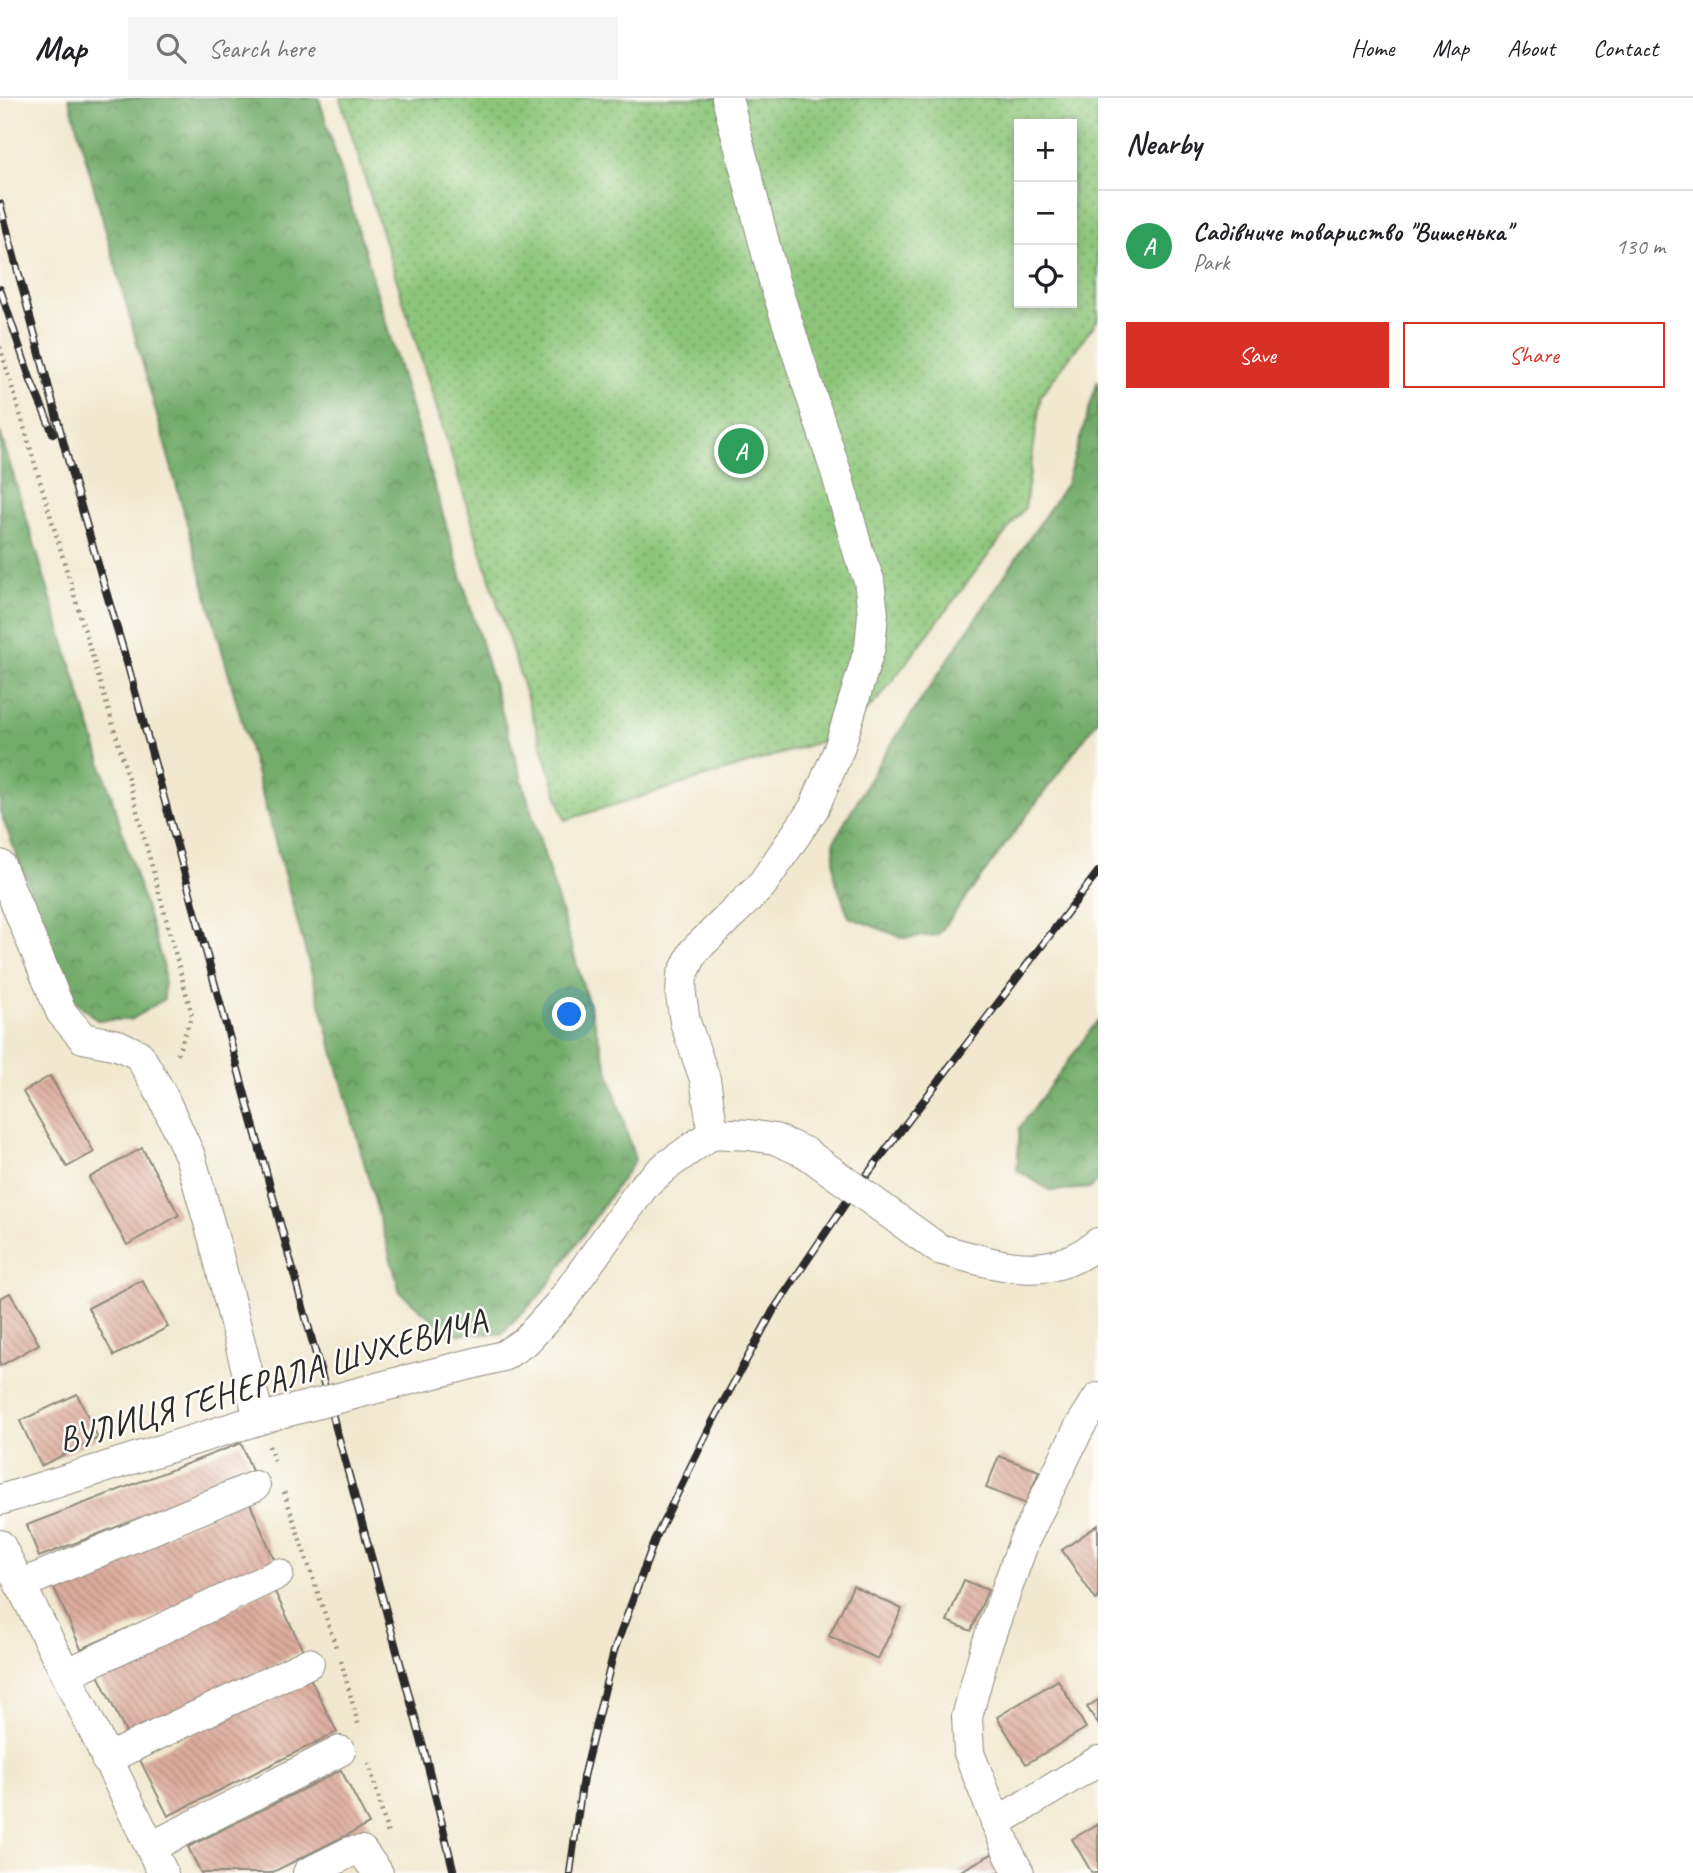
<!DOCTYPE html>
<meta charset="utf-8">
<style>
body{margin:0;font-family:Caveat,sans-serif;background:#f6f6f6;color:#202124}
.controls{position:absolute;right:21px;top:21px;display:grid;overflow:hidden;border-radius:0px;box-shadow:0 4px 10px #0003}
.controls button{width:63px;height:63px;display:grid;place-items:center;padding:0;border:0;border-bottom:2px solid #e0e0e0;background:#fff;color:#202124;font:35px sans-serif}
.you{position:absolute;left:570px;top:917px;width:24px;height:24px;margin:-18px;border:5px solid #fff;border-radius:50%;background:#1a73e8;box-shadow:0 0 0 10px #1a73e833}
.badge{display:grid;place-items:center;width:46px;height:46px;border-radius:50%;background:#d93025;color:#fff;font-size:23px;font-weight:700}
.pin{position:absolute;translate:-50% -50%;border:4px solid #fff;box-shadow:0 2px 7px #0006}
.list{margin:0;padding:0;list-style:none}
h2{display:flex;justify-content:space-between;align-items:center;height:91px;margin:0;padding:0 28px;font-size:30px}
h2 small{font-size:23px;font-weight:400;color:#757577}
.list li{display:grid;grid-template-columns:46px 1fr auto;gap:21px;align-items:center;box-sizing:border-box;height:112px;padding:0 28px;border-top:2px solid #e0e0e0}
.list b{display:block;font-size:26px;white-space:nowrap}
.list p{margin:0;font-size:23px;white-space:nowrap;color:#757577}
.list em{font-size:23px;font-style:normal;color:#757577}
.actions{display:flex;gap:14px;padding:21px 28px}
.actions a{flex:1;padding:16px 0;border:2px solid #d93025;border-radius:0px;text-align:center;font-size:24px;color:#d93025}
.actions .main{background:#d93025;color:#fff}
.icon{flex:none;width:38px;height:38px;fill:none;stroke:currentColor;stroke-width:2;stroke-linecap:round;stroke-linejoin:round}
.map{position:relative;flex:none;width:1098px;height:1775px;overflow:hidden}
header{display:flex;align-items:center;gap:42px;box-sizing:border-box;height:98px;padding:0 35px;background:#fff;border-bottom:2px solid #e0e0e0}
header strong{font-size:33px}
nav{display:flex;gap:38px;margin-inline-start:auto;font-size:24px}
.search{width:490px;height:63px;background:#f6f6f6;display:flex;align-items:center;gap:18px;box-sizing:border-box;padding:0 24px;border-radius:0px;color:#757577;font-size:26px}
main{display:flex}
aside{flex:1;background:#fff}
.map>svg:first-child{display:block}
</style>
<header>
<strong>Map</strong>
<div class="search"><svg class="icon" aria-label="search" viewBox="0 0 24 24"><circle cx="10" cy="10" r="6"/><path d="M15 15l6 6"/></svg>Search here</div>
<nav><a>Home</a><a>Map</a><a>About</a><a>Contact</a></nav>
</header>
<main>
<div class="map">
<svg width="1098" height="1775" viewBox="0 0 1098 1775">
<defs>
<pattern id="forest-crowns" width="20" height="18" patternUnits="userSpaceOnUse" patternTransform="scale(1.75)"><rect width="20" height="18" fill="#72ab6a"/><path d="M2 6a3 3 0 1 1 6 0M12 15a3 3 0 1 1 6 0" fill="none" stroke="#5e8b57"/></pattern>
<pattern id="garden-dots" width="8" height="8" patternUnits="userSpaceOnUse" patternTransform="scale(1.75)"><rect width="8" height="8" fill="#8dc67a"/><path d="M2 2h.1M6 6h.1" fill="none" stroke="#73a164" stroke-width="1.8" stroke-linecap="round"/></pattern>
<pattern id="building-back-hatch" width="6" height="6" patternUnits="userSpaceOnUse" patternTransform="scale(1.75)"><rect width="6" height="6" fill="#ddac9d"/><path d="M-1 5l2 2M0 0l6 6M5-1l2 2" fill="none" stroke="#b38c80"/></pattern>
</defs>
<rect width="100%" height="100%" fill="#fdfcf7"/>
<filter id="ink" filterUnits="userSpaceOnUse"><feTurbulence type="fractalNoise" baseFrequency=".0143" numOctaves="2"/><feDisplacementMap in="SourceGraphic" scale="14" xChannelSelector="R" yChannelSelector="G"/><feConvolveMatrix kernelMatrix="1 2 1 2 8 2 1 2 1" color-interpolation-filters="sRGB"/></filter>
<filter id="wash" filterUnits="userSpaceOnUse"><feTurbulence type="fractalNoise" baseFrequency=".00686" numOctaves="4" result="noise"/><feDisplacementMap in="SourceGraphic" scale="28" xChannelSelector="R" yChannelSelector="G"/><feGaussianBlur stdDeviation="1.57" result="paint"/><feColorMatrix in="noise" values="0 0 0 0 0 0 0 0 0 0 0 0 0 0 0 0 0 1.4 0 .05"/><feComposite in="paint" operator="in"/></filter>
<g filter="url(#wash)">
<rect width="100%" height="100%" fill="#f1e8cf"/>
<g fill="url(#forest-crowns)" stroke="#4e6b4a" stroke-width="2">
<polygon points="69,0 319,0 635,1062 543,1194 501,1236 449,1236 400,1194"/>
<polygon points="1098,282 1098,622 938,837 904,840 849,819 834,779 834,743 880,663 1066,386"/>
<polygon points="0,334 164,870 164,901 131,922 97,922 70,898 0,713"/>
<polygon points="1098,922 1098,1083 1091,1090 1051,1093 1017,1072 1020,1029"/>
</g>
<path fill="url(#garden-dots)" stroke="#5c7852" stroke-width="2" fill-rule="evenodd" d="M340,0h758v218l-1,5 -56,74 -16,112 -146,191 -37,37 -277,85zM1019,26h53v179h-53z"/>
<g id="blocks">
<g fill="url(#building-back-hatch)">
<polygon points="50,978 94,1054 67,1069 23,994"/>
<polygon points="142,1050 179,1117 127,1147 89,1080"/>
<polygon points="142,1182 168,1229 114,1258 88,1210"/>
<polygon points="10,1195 39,1246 0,1268 0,1200"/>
<polygon points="77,1296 98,1340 41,1368 20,1323"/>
<polygon points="241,1345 253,1376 39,1459 27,1427"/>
<polygon points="999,1358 1039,1373 1026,1406 986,1390"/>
<polygon points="248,1401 276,1465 81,1551 53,1487"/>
<polygon points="1098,1427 1098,1501 1096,1502 1062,1452"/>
<polygon points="964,1482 988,1492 971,1533 947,1523"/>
<polygon points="853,1488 902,1511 878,1561 829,1538"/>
<polygon points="273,1490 303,1552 128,1639 98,1577"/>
<polygon points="309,1578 337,1634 168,1718 140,1662"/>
<polygon points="1058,1582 1086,1630 1026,1666 997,1619"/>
<polygon points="1098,1602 1098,1626 1087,1609"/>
<polygon points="341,1672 369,1726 271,1775 201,1775 188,1749"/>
<polygon points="1098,1726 1098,1775 1092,1775 1072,1741"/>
<polygon points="997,1753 1010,1775 957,1775"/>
</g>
</g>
</g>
<g filter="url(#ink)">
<use href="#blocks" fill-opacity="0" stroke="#8e8a7d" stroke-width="2"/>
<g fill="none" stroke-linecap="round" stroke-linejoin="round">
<g stroke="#8e8a7d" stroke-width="32">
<g id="minor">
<polyline points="0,767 61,914 83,940 118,947 139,957 162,997 190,1058 214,1142 259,1320"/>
<polyline points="713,1035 705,981 685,924 681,897 682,878 694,853 761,788 814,710 839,651 870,549 873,516 869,482 859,456 837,377 774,183 727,0"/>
<path d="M939,1151c57,15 108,36 159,-6"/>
<polyline points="396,1285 503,1258 526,1243 561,1204 643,1089 665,1069 713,1035 749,1037 775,1041 806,1055"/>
<polyline points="0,1402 277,1316"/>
<polyline points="0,1447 66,1576 163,1775"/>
<polyline points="20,1487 255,1388"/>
<polyline points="66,1576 278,1476"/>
<polyline points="106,1661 309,1565"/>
<polyline points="996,1725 1098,1663"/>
<polyline points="151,1749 340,1653"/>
<polyline points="308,1775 350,1754 362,1753 378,1775"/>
<polyline points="1019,1775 1009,1756 969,1655 967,1619 985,1552 1024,1443 1079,1330 1098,1300"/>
</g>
</g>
<g stroke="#8e8a7d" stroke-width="4.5" stroke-dasharray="2 5" stroke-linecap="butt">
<polyline points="0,249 121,654 192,917 176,960"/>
<polyline points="269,1348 275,1366"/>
<polyline points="284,1394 337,1552"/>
<polyline points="341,1563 359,1629"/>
<polyline points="369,1665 388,1737"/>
</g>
<use href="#minor" stroke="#fff" stroke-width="30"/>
<g stroke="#2b2b2b" stroke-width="8">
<g id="rail">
<polyline points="0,106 75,388 128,568 425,1656 454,1775"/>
<polyline points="0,191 31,283 53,335"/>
<polyline points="570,1775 583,1679 614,1553 655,1441 713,1323 773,1213 847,1103 1098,774"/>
</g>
</g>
<use href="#rail" stroke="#fdfcf7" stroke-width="5" stroke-dasharray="16" stroke-linecap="butt"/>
<g stroke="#8e8a7d" stroke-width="32" stroke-linecap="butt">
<g id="minor-bridge">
<polyline points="806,1055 939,1151"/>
<polyline points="281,1315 396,1285"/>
</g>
</g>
<use href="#minor-bridge" stroke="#fff" stroke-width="30"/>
</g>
</g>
<g text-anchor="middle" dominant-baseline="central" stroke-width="5" stroke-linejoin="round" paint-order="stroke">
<g font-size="35" fill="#2b2b2b" stroke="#fdfcf7">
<text transform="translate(272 1282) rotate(-16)">ВУЛИЦЯ ГЕНЕРАЛА ШУХЕВИЧА</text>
</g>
</g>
</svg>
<div class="controls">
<button>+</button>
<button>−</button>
<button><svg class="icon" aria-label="locate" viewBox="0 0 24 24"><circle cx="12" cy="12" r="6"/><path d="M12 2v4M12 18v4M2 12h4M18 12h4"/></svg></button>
</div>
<div class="you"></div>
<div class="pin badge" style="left:741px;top:353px;background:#2e9e5b">A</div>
</div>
<aside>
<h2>Nearby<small></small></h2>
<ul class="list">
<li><span class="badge" style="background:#2e9e5b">A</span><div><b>Садівниче товариство &quot;Вишенька&quot;</b><p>Park</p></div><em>130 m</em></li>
</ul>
<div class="actions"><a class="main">Save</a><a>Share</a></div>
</aside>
</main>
